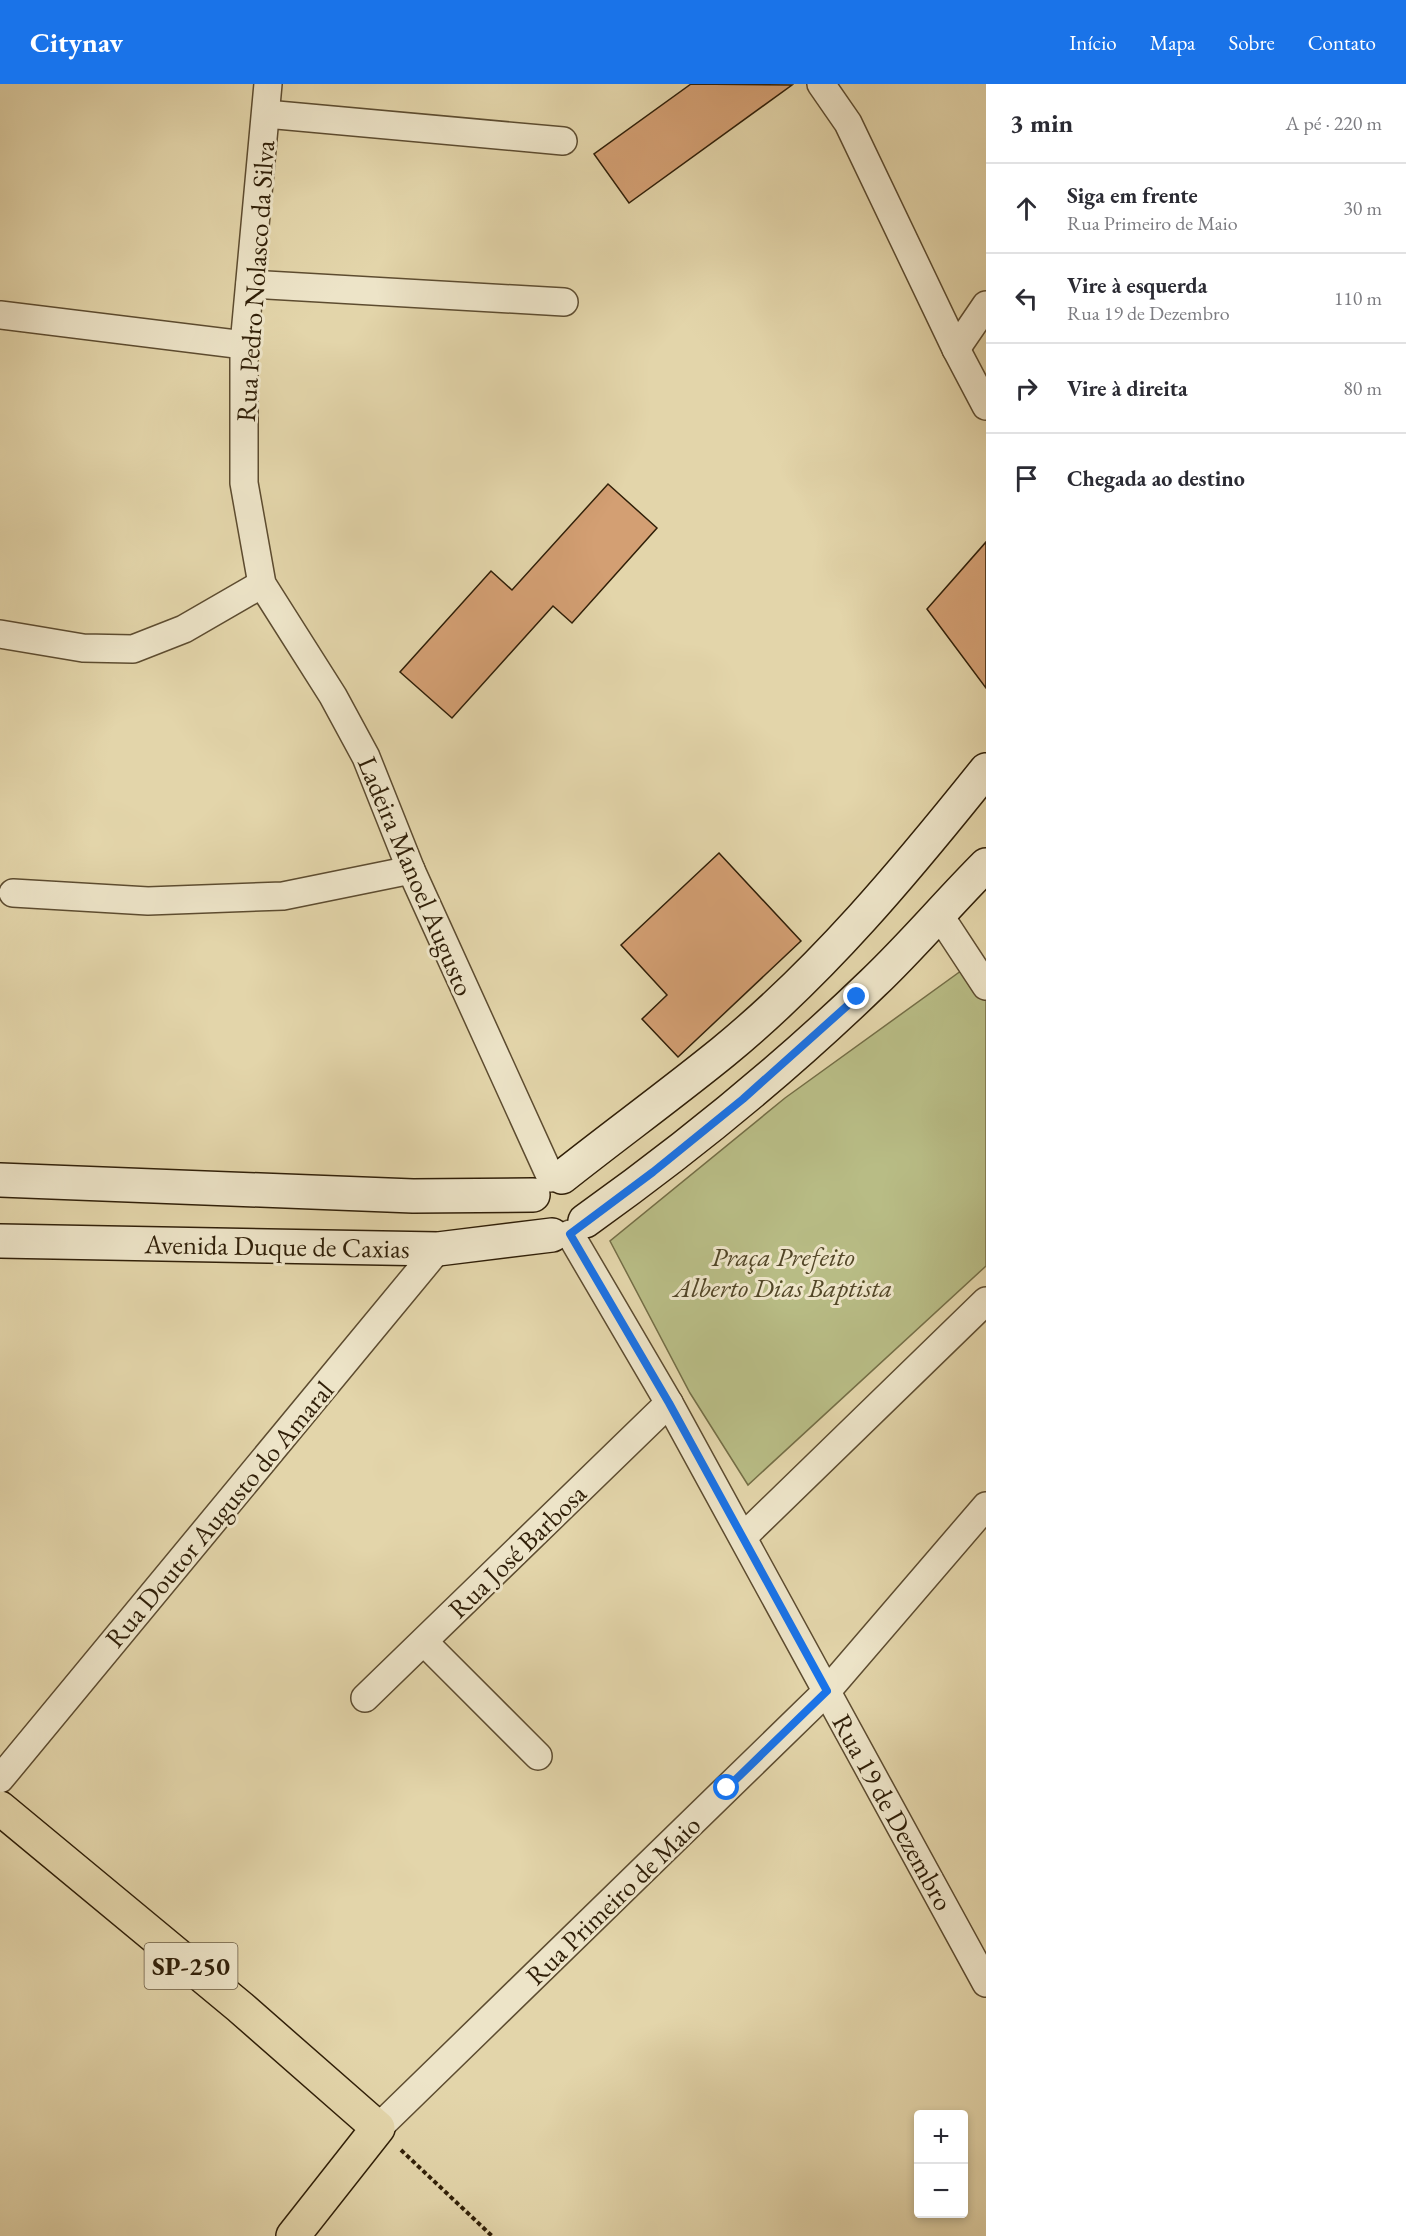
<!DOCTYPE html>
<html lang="pt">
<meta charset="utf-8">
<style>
body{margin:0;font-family:"EB Garamond",serif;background:#f7f7f7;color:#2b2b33}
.controls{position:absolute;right:18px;bottom:18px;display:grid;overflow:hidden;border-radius:6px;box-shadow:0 3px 9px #0003}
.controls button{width:54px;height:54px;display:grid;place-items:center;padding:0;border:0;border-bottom:2px solid #e1e1e2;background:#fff;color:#2b2b33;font:30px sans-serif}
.stop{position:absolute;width:18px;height:18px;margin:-14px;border:4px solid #1a73e8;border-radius:50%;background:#fff}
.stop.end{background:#1a73e8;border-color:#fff;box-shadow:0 2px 6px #0008}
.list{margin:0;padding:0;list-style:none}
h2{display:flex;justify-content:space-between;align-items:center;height:78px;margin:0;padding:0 24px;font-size:26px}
h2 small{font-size:20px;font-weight:400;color:#7c7c81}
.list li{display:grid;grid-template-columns:39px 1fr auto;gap:18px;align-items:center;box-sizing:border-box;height:90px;padding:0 24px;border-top:2px solid #e1e1e2}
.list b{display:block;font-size:22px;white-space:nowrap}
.list p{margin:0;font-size:20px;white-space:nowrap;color:#7c7c81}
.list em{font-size:20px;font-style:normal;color:#7c7c81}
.icon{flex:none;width:33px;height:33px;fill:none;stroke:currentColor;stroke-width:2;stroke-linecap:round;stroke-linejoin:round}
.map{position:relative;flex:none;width:986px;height:2152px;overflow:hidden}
header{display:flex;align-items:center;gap:36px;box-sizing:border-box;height:84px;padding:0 30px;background:#1a73e8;color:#fff}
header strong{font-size:28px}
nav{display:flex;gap:33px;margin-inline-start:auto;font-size:21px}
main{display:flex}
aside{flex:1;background:#fff}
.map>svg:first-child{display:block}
</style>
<header>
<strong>Citynav</strong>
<nav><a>Início</a><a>Mapa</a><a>Sobre</a><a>Contato</a></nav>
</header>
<main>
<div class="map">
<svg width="986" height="2152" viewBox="0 0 986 2152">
<rect width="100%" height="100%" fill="#e3d5aa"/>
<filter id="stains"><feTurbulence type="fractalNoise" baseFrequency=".00333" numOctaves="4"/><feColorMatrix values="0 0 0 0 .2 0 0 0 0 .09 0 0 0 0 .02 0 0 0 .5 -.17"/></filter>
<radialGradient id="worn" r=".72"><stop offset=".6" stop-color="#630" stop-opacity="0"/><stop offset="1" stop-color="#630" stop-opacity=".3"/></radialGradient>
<polygon fill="#b8bc85" stroke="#746e46" stroke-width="1.5" points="965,884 986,915 986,1182 748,1401 690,1309 610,1157 785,1014"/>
<g fill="#d39f73" stroke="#301f08" stroke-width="1.5">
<polygon points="691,0 792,1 629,119 594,70"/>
<polygon points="608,400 657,444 572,539 553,522 452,634 400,588 491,487 512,506"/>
<polygon points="986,458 986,604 927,525"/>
<polygon points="719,769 801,857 678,973 642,935 667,911 621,861"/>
</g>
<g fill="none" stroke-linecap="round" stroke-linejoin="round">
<g stroke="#5d4c30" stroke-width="30">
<g id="street">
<polyline points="268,0 244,261 244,399 262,500 333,612 366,673 411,786 551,1094"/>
<polyline points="821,0 848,39 956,265 986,322"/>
<polyline points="266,30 563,57"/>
<polyline points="250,200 564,218"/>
<polyline points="0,231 244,261"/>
<polyline points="956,265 986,221"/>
<polyline points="0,550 83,564 133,565 184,545 262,500"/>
<polyline points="13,809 148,817 283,812 411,786"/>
<polyline points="938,829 986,902"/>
<polyline points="570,1150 669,1319 986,1899"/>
<polyline points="743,1453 986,1217"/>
<polyline points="424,1558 538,1672"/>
<polyline points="365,1614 669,1319"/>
<polyline points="0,1695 438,1165"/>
<polyline points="378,2044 827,1607 986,1422"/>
</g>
</g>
<g stroke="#301f08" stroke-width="36">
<g id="secondary">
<path d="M562,1093c53,-42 108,-82 161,-125 100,-82 183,-182 263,-282"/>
<polyline points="0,1096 413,1112 533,1111"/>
<path d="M585,1137c101,-72 198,-151 288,-238 39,-37 75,-80 113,-118"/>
<polyline points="0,1157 438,1165 552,1151"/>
</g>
</g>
<g stroke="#301f08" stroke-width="36">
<polyline id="primary" points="0,1724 240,1923 378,2044 293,2152"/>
</g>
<polyline stroke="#301f08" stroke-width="4" stroke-dasharray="4.5 3" stroke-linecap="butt" points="401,2066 492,2152"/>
<use href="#street" stroke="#ede4c8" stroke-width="27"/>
<use href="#secondary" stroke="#ede4c8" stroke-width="33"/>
<use href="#primary" stroke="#e3d5aa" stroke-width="33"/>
</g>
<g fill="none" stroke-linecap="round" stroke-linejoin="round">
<polyline stroke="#1a73e8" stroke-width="8" points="727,1704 827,1607 669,1319 570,1150 653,1088 743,1015 857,913"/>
</g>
<g text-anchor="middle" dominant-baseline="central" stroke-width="6" stroke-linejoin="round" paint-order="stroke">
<rect fill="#ede4c8" stroke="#695a42" stroke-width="1.5" x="144.5" y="1859" width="93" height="46" rx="4.5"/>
<g font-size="26" font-weight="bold" fill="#301f08">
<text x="191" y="1882">SP-250</text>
</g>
<g font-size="27" fill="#301f08" stroke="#ede4c8">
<text transform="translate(255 197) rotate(-86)">Rua Pedro Nolasco da Silva</text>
<text transform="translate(416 792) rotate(67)">Ladeira Manoel Augusto</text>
<text transform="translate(277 1162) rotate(1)">Avenida Duque de Caxias</text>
<text transform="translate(219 1430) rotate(-50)">Rua Doutor Augusto do Amaral</text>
<text transform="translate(517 1467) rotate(-44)">Rua José Barbosa</text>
<text transform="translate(893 1728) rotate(61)">Rua 19 de Dezembro</text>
<text transform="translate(613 1816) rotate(-44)">Rua Primeiro de Maio</text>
</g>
<g font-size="27" font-style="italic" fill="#524627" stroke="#ede4c8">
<text x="783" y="1172">Praça Prefeito<tspan x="783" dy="31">Alberto Dias Baptista</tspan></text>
</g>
</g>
<rect width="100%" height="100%" filter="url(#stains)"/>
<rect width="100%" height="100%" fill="url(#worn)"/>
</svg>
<div class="controls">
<button>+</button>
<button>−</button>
</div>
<div class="stop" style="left:727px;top:1704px"></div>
<div class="stop end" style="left:857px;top:913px"></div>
</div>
<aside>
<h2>3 min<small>A pé · 220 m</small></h2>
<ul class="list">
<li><svg class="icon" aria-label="ahead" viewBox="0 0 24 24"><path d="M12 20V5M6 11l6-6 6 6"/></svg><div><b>Siga em frente</b><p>Rua Primeiro de Maio</p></div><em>30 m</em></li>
<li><svg class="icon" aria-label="left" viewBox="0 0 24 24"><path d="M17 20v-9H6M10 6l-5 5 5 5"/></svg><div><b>Vire à esquerda</b><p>Rua 19 de Dezembro</p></div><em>110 m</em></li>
<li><svg class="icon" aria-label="right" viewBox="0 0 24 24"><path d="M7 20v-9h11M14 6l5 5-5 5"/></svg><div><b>Vire à direita</b></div><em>80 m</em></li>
<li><svg class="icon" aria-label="arrive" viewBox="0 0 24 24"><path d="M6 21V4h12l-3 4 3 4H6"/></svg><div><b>Chegada ao destino</b></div></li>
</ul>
</aside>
</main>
